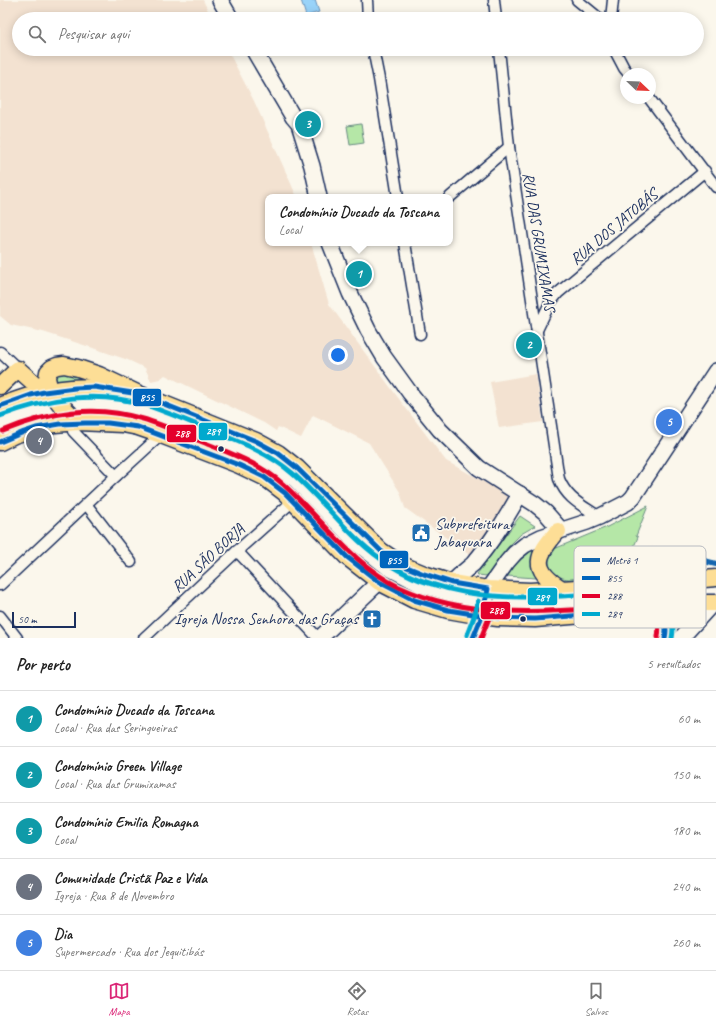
<!DOCTYPE html>
<html lang="pt">
<meta charset="utf-8">
<style>
body{margin:0;font-family:Caveat,sans-serif;background:#f2f2f2;color:#222}
.compass{position:absolute;left:620px;top:68px;width:36px;height:36px;border-radius:50%;background:#fff;box-shadow:0 2px 10px #0003;rotate:113deg}
.scale{position:absolute;left:12px;bottom:10px;width:64px;box-sizing:border-box;padding-left:4px;border:2px solid #1b2f5e;border-top:0;font-size:11px;line-height:14px;white-space:nowrap;color:#1b2f5e;-webkit-text-stroke:3px #fbf7ec;paint-order:stroke}
.you{position:absolute;left:338px;top:355px;width:14px;height:14px;margin:-10px;border:3px solid #fff;border-radius:50%;background:#1a73e8;box-shadow:0 0 0 6px #1a73e833}
.badge{display:grid;place-items:center;width:26px;height:26px;border-radius:50%;background:#db2777;color:#fff;font-size:13px;font-weight:700}
.pin{position:absolute;translate:-50% -50%;border:2px solid #fff;box-shadow:0 1px 4px #0006}
.popup{position:absolute;left:265px;top:194px;width:188px;height:52px;box-sizing:border-box;display:grid;place-content:center;border-radius:8px;background:#fff;filter:drop-shadow(0 1px 3px #0005);font-size:13px;white-space:nowrap;color:#767676}
.popup b{font-size:15px;color:#222}
.popup::after{content:'';position:absolute;left:50%;top:100%;margin-left:-8px;border:8px solid transparent;border-top-color:#fff}
.list{margin:0;padding:0;list-style:none}
h2{display:flex;justify-content:space-between;align-items:center;height:52px;margin:0;padding:0 16px;font-size:17px}
h2 small{font-size:13px;font-weight:400;color:#767676}
.list li{display:grid;grid-template-columns:26px 1fr auto;gap:12px;align-items:center;box-sizing:border-box;height:56px;padding:0 16px;border-top:1px solid #e0e0e0}
.list b{display:block;font-size:15px;white-space:nowrap}
.list p{margin:0;font-size:13px;white-space:nowrap;color:#767676}
.list em{font-size:13px;font-style:normal;color:#767676}
.icon{flex:none;width:22px;height:22px;fill:none;stroke:currentColor;stroke-width:2;stroke-linecap:round;stroke-linejoin:round}
.map{position:relative;flex:none;width:716px;height:638px;overflow:hidden}
.search{position:absolute;background:#fff;box-shadow:0 2px 10px #0003;left:12px;right:12px;top:12px;height:44px;display:flex;align-items:center;gap:10px;box-sizing:border-box;padding:0 14px;border-radius:22px;color:#767676;font-size:15px}
.sheet{height:332px;background:#fff}
nav{display:flex;justify-content:space-around;align-items:center;box-sizing:border-box;height:56px;border-top:1px solid #e0e0e0;background:#fff;font-size:11px;color:#767676}
nav a{display:grid;justify-items:center;gap:2px}
nav .on{color:#db2777}
.map>svg:first-child{display:block}
</style>
<div class="map">
<svg width="716" height="638" viewBox="0 0 716 638">
<rect width="100%" height="100%" fill="#fbf7ec"/>
<filter id="ink" filterUnits="userSpaceOnUse"><feTurbulence type="fractalNoise" baseFrequency=".025" numOctaves="2"/><feDisplacementMap in="SourceGraphic" scale="8" xChannelSelector="R" yChannelSelector="G"/><feConvolveMatrix kernelMatrix="1 2 1 2 8 2 1 2 1" color-interpolation-filters="sRGB"/></filter>
<g filter="url(#ink)">
<g fill="#f3e2d1">
<polygon points="0,0 203,0 212,19 19,19 19,49 227,49 254,101 297,197 268,197 268,243 311,243 329,304 396,395 446,461 512,497 501,517 471,556 405,508 400,492 369,443 313,415 301,438 278,427 276,431 264,423 165,375 160,379 151,381 145,368 128,360 90,347 43,332 11,325 0,316"/>
<polygon points="536,374 543,422 499,428 490,382"/>
</g>
<g fill="#b5e7a7" stroke="#688b82">
<polygon points="361,124 364,143 350,145 347,126"/>
<polygon points="57,371 100,381 56,383 53,380"/>
<path d="M648,506l-12,30 2,1 -11,26 -9,1 -1,4c-7,0 -15,1 -22,2 -6,1 -11,6 -17,8 -11,4 -27,-2 -29,-15 -1,-6 1,-11 5,-14l53,-22z"/>
<polygon points="520,516 535,526 521,534 507,548 487,576 478,575 477,574"/>
<polygon points="532,550 533,550 532,563 536,578 507,576 517,563"/>
</g>
<polygon fill="#99d3f9" stroke="#6791bb" points="301,0 315,0 319,12 306,16"/>
<g fill="none" stroke-linecap="round" stroke-linejoin="round">
<g stroke="#1b2f5e" stroke-width="13">
<g id="street">
<polyline points="367,0 368,19"/>
<polyline points="494,0 496,19"/>
<polyline points="577,0 599,18"/>
<polyline points="611,19 613,0"/>
<polyline points="373,49 379,79 398,197"/>
<path d="M499,49l10,98 50,332c8,20 23,26 40,38"/>
<polyline points="614,49 624,68 629,74"/>
<polyline points="649,98 716,187"/>
<polyline points="450,197 509,147"/>
<polyline points="405,243 420,334"/>
<polyline points="537,330 550,303 558,293 705,171"/>
<polyline points="0,352 18,369"/>
<polyline points="73,431 116,476"/>
<polyline points="86,504 131,562"/>
<polyline points="237,551 318,638"/>
<polyline points="0,585 116,476 161,435"/>
<polyline points="0,616 17,638"/>
<polyline points="144,638 237,551 293,501"/>
</g>
</g>
<g stroke="#1b2f5e" stroke-width="18">
<g id="secondary">
<polyline points="220,0 231,19"/>
<polyline points="253,49 293,117 299,124 312,166 319,197"/>
<polyline points="330,243 350,293 368,330 384,357 410,393 440,430 479,468 535,504 546,513 561,530"/>
<path d="M452,583c6,-7 14,-13 21,-19 19,-22 33,-46 47,-70"/>
<polyline points="320,638 379,582"/>
<polyline points="473,638 482,616 488,589 507,562 515,553 525,545 541,537 587,522 599,517 628,502 633,497 716,371"/>
<polyline points="681,638 713,603"/>
</g>
</g>
<g stroke="#1b2f5e" stroke-width="19">
<g id="primary">
<polyline points="0,386 18,369 44,392"/>
<path d="M0,406c11,-4 22,-8 33,-11 28,-8 58,-10 87,-5"/>
<polyline points="78,422 61,405 50,391 47,378 48,372 52,368 57,366 64,365 78,368 99,375 139,394 256,441 278,453 297,468 381,551 402,565 424,574 452,583 488,589 530,591 656,583 716,578"/>
<polyline points="0,442 14,435 40,427 55,424 78,422 123,424 138,427 161,435 239,465 264,477 285,493 347,557 379,582 414,600 448,610 482,616 498,618 535,619 631,611 698,603 716,603"/>
<path d="M558,531c-22,25 -28,38 4,58"/>
<path d="M658,609c7,10 11,17 7,29"/>
</g>
</g>
<use href="#street" stroke="#fbf7ec" stroke-width="10"/>
<use href="#secondary" stroke="#fbf7ec" stroke-width="15"/>
<use href="#primary" stroke="#fdde96" stroke-width="16"/>
<g stroke="#fbf7ec" stroke-width="8">
<g id="bus-1">
<polyline points="0,406 31,395 44,392 75,388 94,387 139,394 256,441 278,453 297,468 381,551 402,565 424,574 452,583 488,589 482,616 473,638"/>
<path d="M0,442l24,-10 12,-4 24,-4 25,-1h23l30,4 101,38 25,12 21,16 62,64 32,25 35,18 34,10 50,8 37,1 123,-10c6,10 10,17 7,29"/>
</g>
</g>
<g stroke="#fbf7ec" stroke-width="8">
<g id="bus-2">
<path d="M3,431c46,-19 91,-27 140,-12 21,6 41,16 62,24 28,11 57,22 79,42 38,34 69,80 115,102 75,35 159,24 238,18 17,5 24,14 21,32"/>
<polyline points="481,638 489,618 492,605"/>
</g>
</g>
<g stroke="#fbf7ec" stroke-width="8">
<g id="bus-3">
<path d="M0,416c48,-18 96,-26 146,-11 21,7 41,16 61,24 30,12 61,23 85,44 34,29 60,69 98,92 13,8 28,15 42,19 46,16 97,14 145,11 14,0 28,-2 42,-3 9,0 18,-2 27,1 20,7 30,24 26,45"/>
<polyline points="467,635 475,614 478,601"/>
</g>
</g>
<use href="#bus-1" stroke="#0065bd" stroke-width="5"/>
<use href="#bus-2" stroke="#e4002b" stroke-width="5"/>
<use href="#bus-3" stroke="#00a9ce" stroke-width="5"/>
<g stroke="#fbf7ec" stroke-width="9">
<polyline id="metro-1" points="651,551 689,557 716,564"/>
</g>
<use href="#metro-1" stroke="#1266af" stroke-width="6"/>
</g>
</g>
<defs>
<g id="civic-square" transform="scale(1)"><rect x="-9" y="-9" width="18" height="18" rx="4" fill="#1f6fb2" stroke="#fbf7ec"/><path d="M-.6-6.5H3V-4.5H.6V-3L4-1V1h2V6H-6V1h2V-1L-.6-3ZM-1.2 2.5V6h2.4V2.5Z" fill="#fff"/></g>
<g id="church-square" transform="scale(1)"><rect x="-9" y="-9" width="18" height="18" rx="4" fill="#1f6fb2" stroke="#fbf7ec"/><path d="M-1.2-6h2.4v3.5h3.3v2.4h-3.3V6h-2.4V-.1h-3.3v-2.4h3.3Z" fill="#fff"/></g>
</defs>
<g fill-rule="evenodd">
<use href="#civic-square" x="421" y="533"/>
<use href="#church-square" x="372" y="619"/>
</g>
<g fill="#1b2f5e" stroke="#fbf7ec" stroke-width="1.5">
<circle cx="221" cy="449" r="3.5"/>
<circle cx="523" cy="619" r="3.5"/>
</g>
<g text-anchor="middle" dominant-baseline="central" stroke-width="3.5" stroke-linejoin="round" paint-order="stroke">
<g font-size="16" fill="#1b2f5e" stroke="#fbf7ec">
<text transform="translate(614 227) rotate(-40)">RUA DOS JATOBÁS</text>
<text transform="translate(539 242) rotate(81)">RUA DAS GRUMIXAMAS</text>
<text transform="translate(208 558) rotate(-43)">RUA SÃO BORJA</text>
</g>
<g font-size="16" fill="#1b2f5e" stroke="#fbf7ec" text-anchor="start">
<text x="435" y="524">Subprefeitura<tspan x="435" dy="18">Jabaquara</tspan></text>
<text x="358" y="619" text-anchor="end">Igreja Nossa Senhora das Graças</text>
</g>
</g>
<rect x="574" y="546" width="132" height="82" rx="6" fill="#fbf7ec" stroke="#b8bbc1" stroke-width="1"/>
<rect x="582" y="558" width="18" height="4" fill="#1266af"/>
<rect x="582" y="576" width="18" height="4" fill="#0065bd"/>
<rect x="582" y="594" width="18" height="4" fill="#e4002b"/>
<rect x="582" y="612" width="18" height="4" fill="#00a9ce"/>
<g font-size="11" fill="#1b2f5e">
<text x="607" y="564">Metrô 1</text>
<text x="607" y="582">855</text>
<text x="607" y="600">288</text>
<text x="607" y="618">289</text>
</g>
<g stroke="#fbf7ec" stroke-width="1.5">
<rect x="132" y="388" width="30" height="19" rx="4" fill="#0065bd"/>
<rect x="198" y="422" width="30" height="19" rx="4" fill="#00a9ce"/>
<rect x="166" y="424" width="31" height="19" rx="4" fill="#e4002b"/>
<rect x="379" y="550" width="30" height="19" rx="4" fill="#0065bd"/>
<rect x="527" y="587" width="31" height="19" rx="4" fill="#00a9ce"/>
<rect x="480" y="601" width="31" height="19" rx="4" fill="#e4002b"/>
</g>
<g font-size="11" text-anchor="middle" font-weight="bold" fill="#fff">
<text x="147" y="401">855</text>
<text x="213" y="435">289</text>
<text x="182" y="437">288</text>
<text x="394" y="564">855</text>
<text x="542" y="601">289</text>
<text x="496" y="614">288</text>
</g>
</svg>
<svg class="compass" viewBox="-18 -18 36 36"><path d="M0-13l5 13h-10z" fill="#e53935"/><path d="M0 13l5-13h-10z" fill="#767676"/></svg>
<div class="scale">50 m</div>
<div class="you"></div>
<div class="pin badge" style="left:359px;top:274px;background:#0f9aa8">1</div>
<div class="popup"><b>Condomínio Ducado da Toscana</b>Local</div>
<div class="pin badge" style="left:529px;top:345px;background:#0f9aa8">2</div>
<div class="pin badge" style="left:308px;top:124px;background:#0f9aa8">3</div>
<div class="pin badge" style="left:39px;top:441px;background:#6b7280">4</div>
<div class="pin badge" style="left:669px;top:422px;background:#3f7fe0">5</div>
<div class="search"><svg class="icon" aria-label="search" viewBox="0 0 24 24"><circle cx="10" cy="10" r="6"/><path d="M15 15l6 6"/></svg>Pesquisar aqui</div>
</div>
<section class="sheet">
<h2>Por perto<small>5 resultados</small></h2>
<ul class="list">
<li><span class="badge" style="background:#0f9aa8">1</span><div><b>Condomínio Ducado da Toscana</b><p>Local · Rua das Seringueiras</p></div><em>60 m</em></li>
<li><span class="badge" style="background:#0f9aa8">2</span><div><b>Condomínio Green Village</b><p>Local · Rua das Grumixamas</p></div><em>150 m</em></li>
<li><span class="badge" style="background:#0f9aa8">3</span><div><b>Condomínio Emilia Romagna</b><p>Local</p></div><em>180 m</em></li>
<li><span class="badge" style="background:#6b7280">4</span><div><b>Comunidade Cristã Paz e Vida</b><p>Igreja · Rua 8 de Novembro</p></div><em>240 m</em></li>
<li><span class="badge" style="background:#3f7fe0">5</span><div><b>Dia</b><p>Supermercado · Rua dos Jequitibás</p></div><em>260 m</em></li>
</ul>
</section>
<nav>
<a class="on"><svg class="icon" aria-label="map" viewBox="0 0 24 24"><path d="M3 6l6-2 6 2 6-2v14l-6 2-6-2-6 2zM9 4v14M15 6v14"/></svg>Mapa</a>
<a><svg class="icon" aria-label="directions" viewBox="0 0 24 24"><path d="M12 3l9 9-9 9-9-9zM9 14v-3h6M13 9l2 2-2 2"/></svg>Rotas</a>
<a><svg class="icon" aria-label="saved" viewBox="0 0 24 24"><path d="M7 4h10v16l-5-4-5 4z"/></svg>Salvos</a>
</nav>
